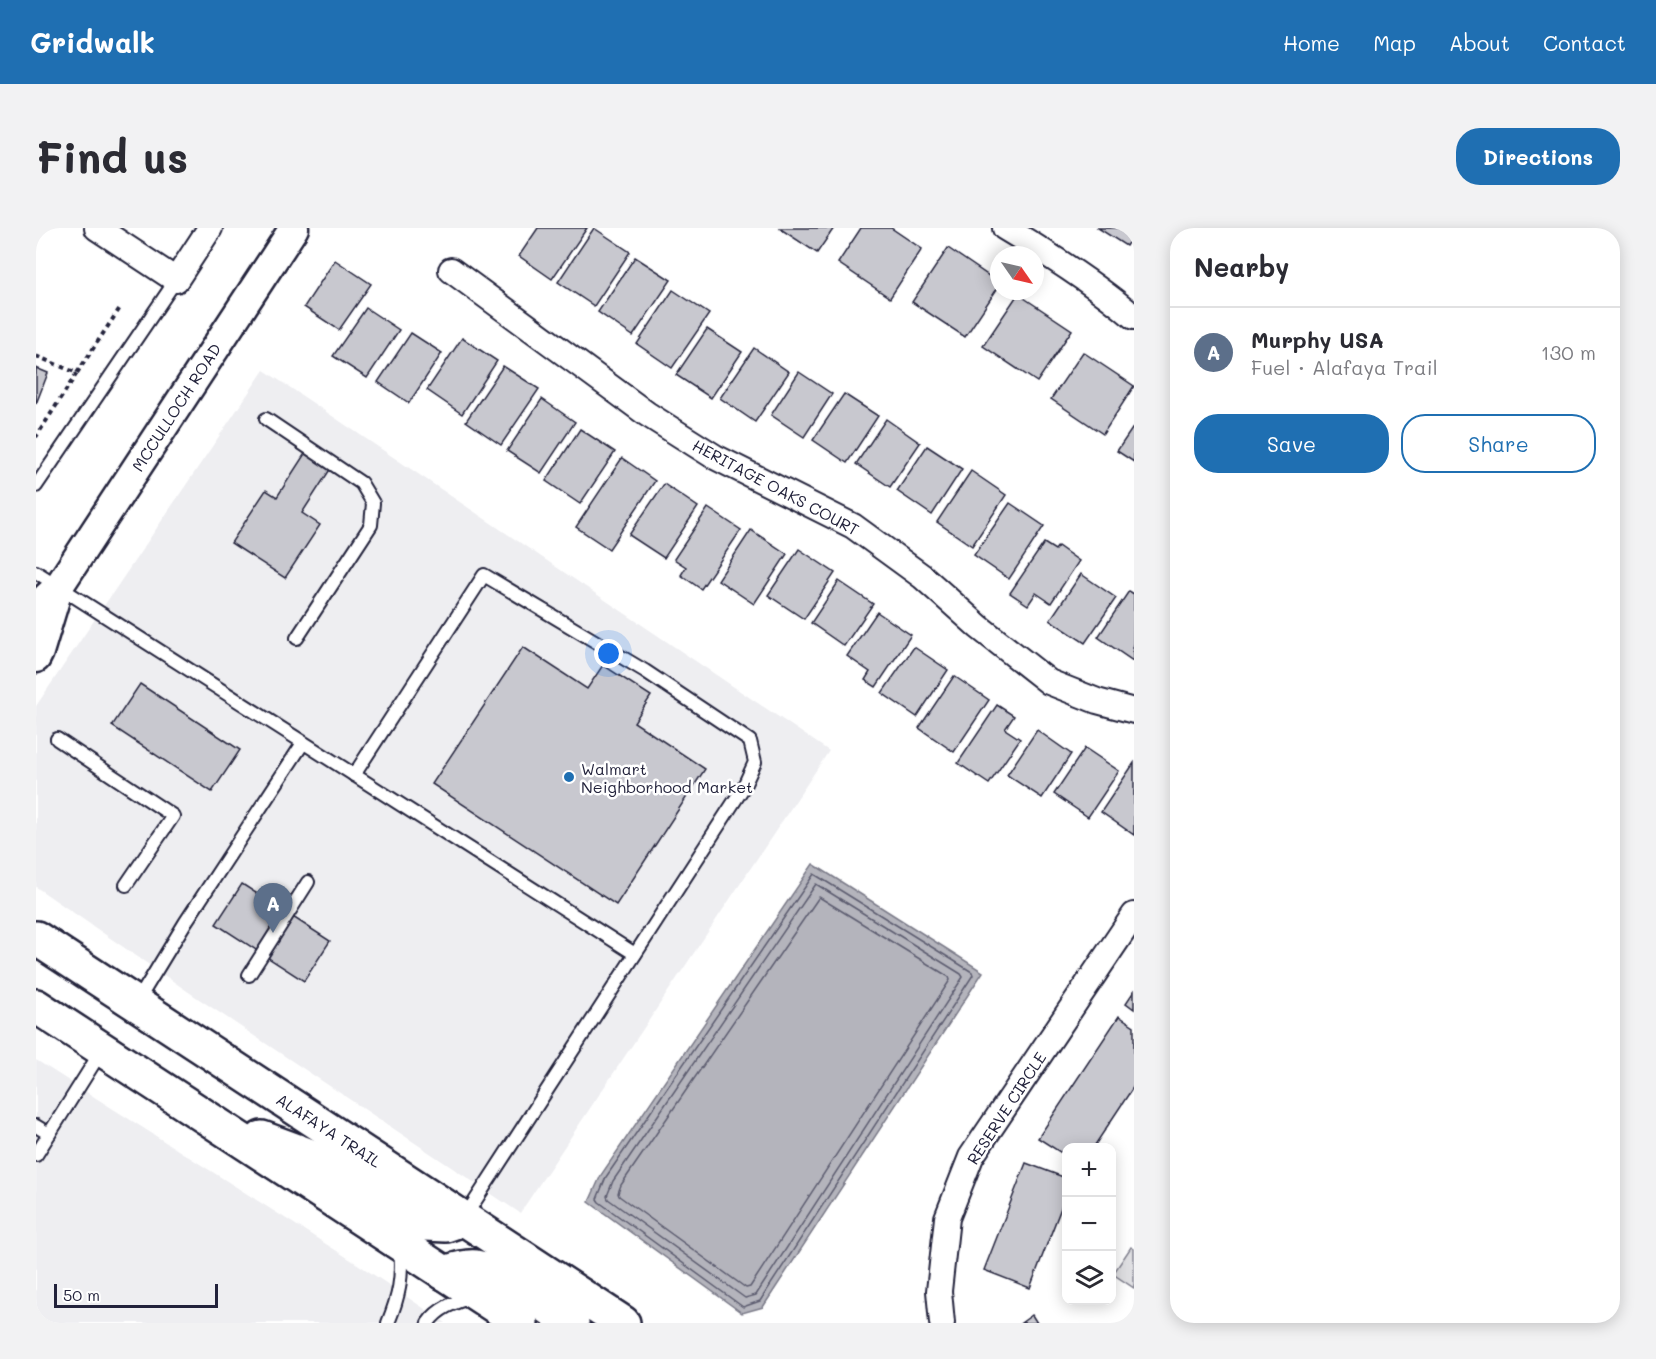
<!DOCTYPE html>
<meta charset="utf-8">
<style>
body{margin:0;font-family:Mali,sans-serif;background:#f2f2f3;color:#2b2b33}
.controls{position:absolute;right:18px;bottom:18px;display:grid;overflow:hidden;border-radius:12px;box-shadow:0 3px 15px #0003}
.controls button{width:54px;height:54px;display:grid;place-items:center;padding:0;border:0;border-bottom:2px solid #e1e1e2;background:#fff;color:#2b2b33;font:30px sans-serif}
.compass{position:absolute;left:954px;top:18px;width:54px;height:54px;border-radius:50%;background:#fff;box-shadow:0 3px 15px #0003;rotate:124deg}
.scale{position:absolute;left:18px;bottom:15px;width:164px;box-sizing:border-box;padding-left:6px;border:3px solid #22223b;border-top:0;font-size:16px;line-height:21px;white-space:nowrap;color:#22223b;-webkit-text-stroke:4px #fff;paint-order:stroke}
.you{position:absolute;left:573px;top:426px;width:21px;height:21px;margin:-15px;border:4px solid #fff;border-radius:50%;background:#1a73e8;box-shadow:0 0 0 9px #1a73e833}
.badge{display:grid;place-items:center;width:39px;height:39px;border-radius:50%;background:#1f6fb2;color:#fff;font-size:20px;font-weight:700}
.pin{position:absolute;translate:-50% -50px;filter:drop-shadow(0 2px 3px #0008)}
.pin::after{content:'';position:absolute;top:32px;width:21px;height:18px;background:inherit;clip-path:polygon(0 0,100% 0,50% 100%)}
.list{margin:0;padding:0;list-style:none}
h2{display:flex;justify-content:space-between;align-items:center;height:78px;margin:0;padding:0 24px;font-size:26px}
h2 small{font-size:20px;font-weight:400;color:#7c7c81}
.list li{display:grid;grid-template-columns:39px 1fr auto;gap:18px;align-items:center;box-sizing:border-box;height:90px;padding:0 24px;border-top:2px solid #e1e1e2}
.list b{display:block;font-size:22px;white-space:nowrap}
.list p{margin:0;font-size:20px;white-space:nowrap;color:#7c7c81}
.list em{font-size:20px;font-style:normal;color:#7c7c81}
.actions{display:flex;gap:12px;padding:18px 24px}
.actions a{flex:1;padding:14px 0;border:2px solid #1f6fb2;border-radius:24px;text-align:center;font-size:21px;color:#1f6fb2}
.actions .main{background:#1f6fb2;color:#fff}
.icon{flex:none;width:33px;height:33px;fill:none;stroke:currentColor;stroke-width:2;stroke-linecap:round;stroke-linejoin:round}
.map{position:relative;flex:none;width:1098px;height:1095px;overflow:hidden;border-radius:24px}
header{display:flex;align-items:center;gap:36px;box-sizing:border-box;height:84px;padding:0 30px;background:#1f6fb2;color:#fff}
header strong{font-size:28px}
nav{display:flex;gap:33px;margin-inline-start:auto;font-size:21px}
.intro{display:flex;align-items:center;justify-content:space-between;box-sizing:border-box;height:144px;padding:0 36px}
h1{margin:0;font-size:42px}
.button{padding:15px 27px;border-radius:24px;background:#1f6fb2;color:#fff;font-size:21px;font-weight:700}
main{display:flex;gap:36px;padding:0 36px}
aside{flex:1;background:#fff;border-radius:24px;box-shadow:0 3px 15px #0003}
.map>svg:first-child{display:block}
</style>
<header>
<strong>Gridwalk</strong>
<nav><a>Home</a><a>Map</a><a>About</a><a>Contact</a></nav>
</header>
<div class="intro"><h1>Find us</h1><a class="button">Directions</a></div>
<main>
<div class="map">
<svg width="1098" height="1095" viewBox="0 0 1098 1095">
<rect width="100%" height="100%" fill="#fff"/>
<filter id="ink" filterUnits="userSpaceOnUse"><feTurbulence type="fractalNoise" baseFrequency=".0167" numOctaves="2"/><feDisplacementMap in="SourceGraphic" scale="12" xChannelSelector="R" yChannelSelector="G"/><feConvolveMatrix kernelMatrix="1 2 1 2 8 2 1 2 1" color-interpolation-filters="sRGB"/></filter>
<g filter="url(#ink)">
<g fill="#eeeef1">
<polygon points="228,142 793,523 484,985 157,767 0,659 0,478"/>
<polygon points="0,832 323,1037 410,1095 0,1095"/>
</g>
<polygon fill="#dfdfe2" stroke="#80808e" stroke-width="1.5" points="1095,1019 1098,1021 1098,1060 1077,1046"/>
<polygon fill="#b4b4bc" stroke="#7a7a88" stroke-width="1.5" points="777,636 947,744 727,1079 706,1085 553,974 565,947"/>
<g fill="none" stroke-linecap="round" stroke-linejoin="round">
<g stroke="#5c5c6f" stroke-width="1.5">
<polygon points="778,646 936,744 937,747 724,1073 707,1079 563,974 561,971 570,949"/>
<polygon points="780,656 925,746 927,749 720,1067 709,1070 572,971 571,968 577,953"/>
<polygon points="783,669 913,749 914,752 714,1059 710,1060 583,968 582,965 585,957"/>
</g>
</g>
<g fill="#c8c8cf" stroke="#22223b" stroke-width="1.5">
<polygon points="502,0 551,0 516,51 483,28"/>
<polygon points="558,0 594,24 558,78 522,54"/>
<polygon points="743,0 798,0 781,25"/>
<polygon points="825,0 855,0 886,21 854,70 802,35"/>
<polygon points="1062,0 1098,0 1098,5 1090,18"/>
<polygon points="912,20 963,55 963,58 929,109 876,74"/>
<polygon points="599,29 635,52 597,108 562,84"/>
<polygon points="299,32 335,56 303,102 268,79"/>
<polygon points="637,62 673,86 636,140 601,116"/>
<polygon points="982,66 1036,102 1001,154 947,118"/>
<polygon points="330,80 363,102 331,150 297,128"/>
<polygon points="671,101 706,124 675,170 640,147"/>
<polygon points="375,105 406,125 373,175 342,154"/>
<polygon points="426,110 461,133 426,186 391,162"/>
<polygon points="718,120 753,144 719,194 684,170"/>
<polygon points="1047,124 1098,158 1067,206 1015,171"/>
<polygon points="467,138 503,161 465,217 430,193"/>
<polygon points="0,140 12,145 0,176"/>
<polygon points="763,144 796,166 768,209 735,187"/>
<polygon points="808,166 842,188 811,235 777,212"/>
<polygon points="506,171 539,194 505,245 471,223"/>
<polygon points="850,191 884,215 854,259 820,236"/>
<polygon points="1098,198 1098,234 1081,223"/>
<polygon points="544,201 579,224 544,276 510,253"/>
<polygon points="891,218 926,241 896,287 861,263"/>
<polygon points="270,224 295,240 266,285 284,297 249,350 195,315 230,262 241,269"/>
<polygon points="586,230 619,253 573,321 540,299"/>
<polygon points="935,243 970,267 936,318 901,294"/>
<polygon points="628,256 662,279 628,330 593,307"/>
<polygon points="974,275 1008,298 973,351 938,327"/>
<polygon points="672,280 705,302 665,361 645,347 650,339 638,331"/>
<polygon points="715,302 751,326 718,376 682,352"/>
<polygon points="1008,315 1019,322 1022,318 1043,333 1015,375 1000,365 992,377 974,365"/>
<polygon points="763,321 799,345 768,391 732,367"/>
<polygon points="1045,346 1080,370 1049,415 1014,392"/>
<polygon points="803,353 837,376 808,418 775,395"/>
<polygon points="1093,363 1098,366 1097,433 1062,409"/>
<polygon points="841,384 875,407 840,459 829,452 834,444 811,428"/>
<polygon points="487,419 551,461 567,437 615,468 598,494 669,541 580,677 396,556"/>
<polygon points="878,419 912,442 881,489 846,465"/>
<polygon points="918,448 953,472 918,524 883,500"/>
<polygon points="104,456 204,522 176,564 76,498"/>
<polygon points="961,477 978,488 969,501 984,511 953,556 922,535"/>
<polygon points="1001,502 1035,526 1006,570 971,547"/>
<polygon points="1049,520 1083,543 1052,589 1018,566"/>
<polygon points="1098,535 1098,607 1065,584"/>
<polygon points="206,656 294,713 268,753 180,696"/>
<polygon points="1098,763 1098,781 1090,775"/>
<polygon points="1083,788 1098,798 1098,858 1057,920 1030,920 1030,928 1002,910"/>
<polygon points="990,935 1030,950 1030,967 994,1060 948,1042"/>
<polygon points="996,1087 1001,1095 985,1095"/>
</g>
<g fill="none" stroke-linecap="round" stroke-linejoin="round">
<g stroke="#22223b" stroke-width="16">
<g id="service">
<polyline points="230,191 325,255 337,275 335,297 261,410"/>
<polyline points="0,258 140,52"/>
<polyline points="0,344 599,726"/>
<polyline points="21,511 137,588 90,657"/>
<polyline points="318,547 448,347 609,443 714,513 719,534 707,560 428,990"/>
<polyline points="213,747 272,654"/>
<polyline points="101,774 149,695 267,515"/>
<polyline points="0,898 13,906"/>
<polyline points="0,927 66,822"/>
<path d="M352,1095c11,-27 15,-45 12,-75"/>
<path d="M392,1095c10,-15 27,-21 44,-26"/>
</g>
</g>
<g stroke="#22223b" stroke-width="28">
<g id="minor">
<polyline points="61,0 140,52 174,0"/>
<path d="M969,0c45,27 89,55 129,89"/>
<polyline points="415,42 611,186 679,229 817,298 887,349 943,399 1013,454 1061,473 1098,483"/>
<polyline points="906,1095 903,1063 911,990 935,929 1098,687"/>
</g>
</g>
<g stroke="#22223b" stroke-width="33">
<g id="tertiary">
<polyline points="0,379 23,358 258,0"/>
<polyline points="0,430 3,424 23,358"/>
</g>
</g>
<g stroke="#22223b" stroke-width="38">
<g id="primary">
<polyline points="0,710 587,1095"/>
<polyline points="0,778 485,1095"/>
<polyline points="226,910 288,933 371,987 390,996 410,997 427,991"/>
<path d="M408,1045c10,-3 21,-7 32,-6 26,4 72,41 96,56"/>
</g>
</g>
<g stroke="#22223b" stroke-width="4" stroke-dasharray="4.5 4.5" stroke-linecap="butt">
<polyline points="0,128 41,145 0,209"/>
<polyline points="41,145 84,80"/>
</g>
<use href="#service" stroke="#fff" stroke-width="12"/>
<use href="#minor" stroke="#fff" stroke-width="24"/>
<use href="#tertiary" stroke="#fff" stroke-width="28"/>
<use href="#primary" stroke="#fff" stroke-width="33"/>
</g>
</g>
<circle fill="#1f6fb2" stroke="#fff" stroke-width="2" cx="533" cy="549" r="6"/>
<g text-anchor="middle" dominant-baseline="central" stroke-width="5" stroke-linejoin="round" paint-order="stroke">
<g font-size="16" fill="#22223b" stroke="#fff">
<text transform="translate(140 179) rotate(-57)">MCCULLOCH ROAD</text>
<text transform="translate(740 259) rotate(28)">HERITAGE OAKS COURT</text>
<text transform="translate(970 880) rotate(-57)">RESERVE CIRCLE</text>
<text transform="translate(293 902) rotate(33)">ALAFAYA TRAIL</text>
</g>
<g font-size="16" fill="#22223b" stroke="#fff" text-anchor="start">
<text x="545" y="540">Walmart<tspan x="545" dy="18">Neighborhood Market</tspan></text>
</g>
</g>
</svg>
<div class="controls">
<button>+</button>
<button>−</button>
<button><svg class="icon" aria-label="layers" viewBox="0 0 24 24"><path d="M12 4l9 5-9 5-9-5zM3 14l9 5 9-5"/></svg></button>
</div>
<svg class="compass" viewBox="-18 -18 36 36"><path d="M0-13l5 13h-10z" fill="#e53935"/><path d="M0 13l5-13h-10z" fill="#7c7c81"/></svg>
<div class="scale">50 m</div>
<div class="you"></div>
<div class="pin badge" style="left:237px;top:705px;background:#5c6f8a">A</div>
</div>
<aside>
<h2>Nearby<small></small></h2>
<ul class="list">
<li><span class="badge" style="background:#5c6f8a">A</span><div><b>Murphy USA</b><p>Fuel · Alafaya Trail</p></div><em>130 m</em></li>
</ul>
<div class="actions"><a class="main">Save</a><a>Share</a></div>
</aside>
</main>
